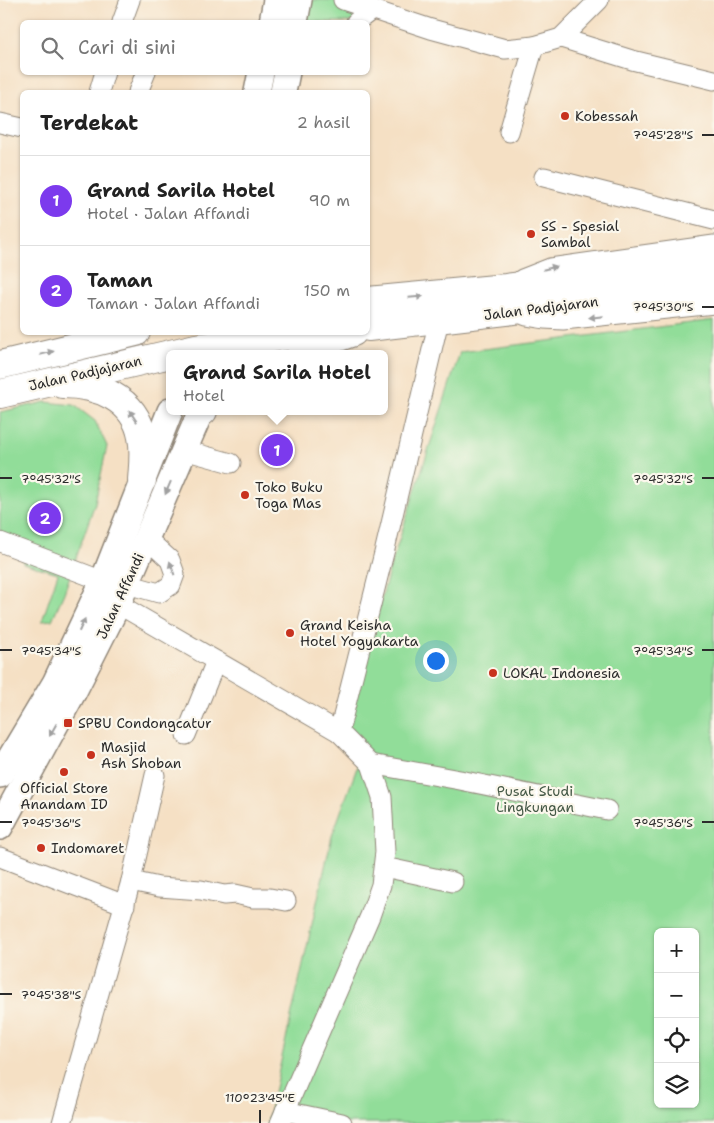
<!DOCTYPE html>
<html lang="id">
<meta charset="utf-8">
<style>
body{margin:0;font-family:"Shantell Sans",sans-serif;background:#f2f2f2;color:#222}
.controls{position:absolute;right:15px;bottom:15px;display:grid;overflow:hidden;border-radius:8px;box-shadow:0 1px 4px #0004}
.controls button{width:45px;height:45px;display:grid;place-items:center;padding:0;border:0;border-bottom:1px solid #e0e0e0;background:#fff;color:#222;font:25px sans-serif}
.you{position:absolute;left:435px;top:660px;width:18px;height:18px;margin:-12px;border:4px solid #fff;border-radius:50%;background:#1a73e8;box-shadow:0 0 0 8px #1a73e833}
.badge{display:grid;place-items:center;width:32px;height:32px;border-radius:50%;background:#7c3aed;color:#fff;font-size:16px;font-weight:700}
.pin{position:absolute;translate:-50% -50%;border:2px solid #fff;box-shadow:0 1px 5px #0006}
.popup{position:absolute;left:166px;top:350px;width:222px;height:65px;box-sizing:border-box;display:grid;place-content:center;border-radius:8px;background:#fff;filter:drop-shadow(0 1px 4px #0005);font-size:16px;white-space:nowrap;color:#767676}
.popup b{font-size:19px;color:#222}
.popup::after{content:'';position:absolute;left:50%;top:100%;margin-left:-10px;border:10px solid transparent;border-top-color:#fff}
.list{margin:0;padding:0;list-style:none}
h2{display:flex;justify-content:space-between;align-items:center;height:65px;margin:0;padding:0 20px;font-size:21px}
h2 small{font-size:16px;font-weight:400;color:#767676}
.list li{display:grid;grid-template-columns:32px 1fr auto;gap:15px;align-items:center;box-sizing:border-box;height:90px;padding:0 20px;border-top:1px solid #e0e0e0}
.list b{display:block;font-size:19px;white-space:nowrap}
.list p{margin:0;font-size:16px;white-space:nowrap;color:#767676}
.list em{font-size:16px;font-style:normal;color:#767676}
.icon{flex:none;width:28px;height:28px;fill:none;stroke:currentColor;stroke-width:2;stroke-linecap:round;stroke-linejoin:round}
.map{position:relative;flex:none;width:714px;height:1123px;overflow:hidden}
.search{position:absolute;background:#fff;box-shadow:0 1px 4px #0004;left:20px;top:20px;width:350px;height:55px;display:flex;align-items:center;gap:12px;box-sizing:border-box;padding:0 18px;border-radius:8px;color:#767676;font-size:19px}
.panel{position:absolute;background:#fff;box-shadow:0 1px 4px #0004;left:20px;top:90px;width:350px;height:245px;border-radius:8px}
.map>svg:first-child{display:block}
</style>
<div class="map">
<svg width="714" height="1123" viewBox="0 0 714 1123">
<rect width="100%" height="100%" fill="#fbf7ec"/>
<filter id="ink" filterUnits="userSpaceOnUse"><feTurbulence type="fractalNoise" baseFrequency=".02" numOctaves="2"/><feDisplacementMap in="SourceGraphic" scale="10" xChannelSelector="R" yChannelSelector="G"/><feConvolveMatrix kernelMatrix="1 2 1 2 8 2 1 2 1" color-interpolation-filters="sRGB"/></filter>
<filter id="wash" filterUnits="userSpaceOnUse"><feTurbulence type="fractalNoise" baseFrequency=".0096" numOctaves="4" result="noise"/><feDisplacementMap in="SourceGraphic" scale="20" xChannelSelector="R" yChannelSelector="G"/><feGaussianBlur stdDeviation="1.12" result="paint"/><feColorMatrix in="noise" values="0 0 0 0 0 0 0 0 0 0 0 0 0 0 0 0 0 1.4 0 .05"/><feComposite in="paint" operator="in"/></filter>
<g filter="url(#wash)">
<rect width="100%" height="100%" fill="#f5e0c4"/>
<g fill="#91dd99" stroke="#5e8462" fill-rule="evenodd">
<polygon points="299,0 343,0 372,10 356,22 295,22"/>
<path d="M714,320v803h-447l65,-287 31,-85 -22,-9 49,-174 70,-216zM658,932h37v172h-37z"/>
<polygon points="46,402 74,405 95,421 107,446 95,503 64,593 52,620 42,621 58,573 23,563 23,546 0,539 0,412"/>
</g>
</g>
<g filter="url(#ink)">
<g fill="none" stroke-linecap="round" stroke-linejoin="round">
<g stroke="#908678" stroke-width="21">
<g id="minor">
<polyline points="343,0 431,29 505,49 534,46 561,38 599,0"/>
<polyline points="122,22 130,0"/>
<polyline points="356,22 372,10"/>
<polyline points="561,38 632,60 714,80"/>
<polyline points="99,92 105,72"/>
<polyline points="138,92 146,72"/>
<polyline points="0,123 22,128"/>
<polyline points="509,132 534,46"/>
<polyline points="544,177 714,220"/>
<polyline points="522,279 550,268 714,245"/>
<polyline points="526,316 544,319 563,320 714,304"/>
<polyline points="184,450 231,463"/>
<polyline points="0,542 103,581"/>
<polyline points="127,584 159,593 171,585 175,574 170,560 146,538"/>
<polyline points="118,604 339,732 371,764 382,797 385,852 381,885 370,916 280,1123"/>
<polyline points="339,732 385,549 439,320"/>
<polyline points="186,735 216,661"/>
<polyline points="371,764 460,780 607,810"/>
<polyline points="0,857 125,905"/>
<polyline points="384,867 453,882"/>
<polyline points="131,881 159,887 201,890 224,895 235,894 253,898 270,898 286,901"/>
<polyline points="285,1111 342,1123"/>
<polyline points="62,1123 131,881 155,775"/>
</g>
</g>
<g stroke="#908678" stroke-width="28">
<g id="major">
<polyline points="272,22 276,0"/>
<polyline points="295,22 299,0"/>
<polyline points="257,92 261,72"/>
<polyline points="283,92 287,72"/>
<polyline points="0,775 55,683 103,581 170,411"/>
<polyline points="0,827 74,691 118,604 201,411"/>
</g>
</g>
<g stroke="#908678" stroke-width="30">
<g id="highway">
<polyline points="368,301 506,288 714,262"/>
<polyline points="368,327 714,287"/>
<polyline points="302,350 353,332"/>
<polyline points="0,365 136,332"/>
<path d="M62,384c35,0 73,14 80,53 3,14 1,29 0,43"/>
<polyline points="0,394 196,348 319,332"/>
<polyline points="200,413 203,411"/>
</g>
</g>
<use href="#minor" stroke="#fff" stroke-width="19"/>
<use href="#major" stroke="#fff" stroke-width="25"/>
<use href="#highway" stroke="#fff" stroke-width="28"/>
</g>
<defs><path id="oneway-solid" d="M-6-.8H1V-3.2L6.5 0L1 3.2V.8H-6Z" transform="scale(1.25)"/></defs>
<g fill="#a0a0a0">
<use href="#oneway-solid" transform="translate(550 268) rotate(-14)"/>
<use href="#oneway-solid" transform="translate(416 297) rotate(-5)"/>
<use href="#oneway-solid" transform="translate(596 317) rotate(174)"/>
<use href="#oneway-solid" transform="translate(47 353) rotate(-14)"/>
<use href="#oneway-solid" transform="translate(133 416) rotate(-123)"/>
<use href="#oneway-solid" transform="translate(168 488) rotate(113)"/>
<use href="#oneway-solid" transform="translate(172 568) rotate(-109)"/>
<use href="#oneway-solid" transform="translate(82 625) rotate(-65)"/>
<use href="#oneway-solid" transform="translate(53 730) rotate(119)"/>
</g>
</g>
<path fill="none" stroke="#2b2b2b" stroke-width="2" d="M702,135h12M702,307h12M0,478h12M702,478h12M0,650h12M702,650h12M0,822h12M702,822h12M0,994h12M260,1110v13"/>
<g fill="#c8321e" stroke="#fbf7ec" stroke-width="2">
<circle cx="565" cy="116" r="5"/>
<circle cx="531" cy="234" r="5"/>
<circle cx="245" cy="495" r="5"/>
<circle cx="290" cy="633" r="5"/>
<circle cx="493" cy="673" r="5"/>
<rect x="63" y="718" width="10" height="10" rx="2.5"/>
<circle cx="91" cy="755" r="5"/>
<circle cx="64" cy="772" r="5"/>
<circle cx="41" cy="848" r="5"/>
</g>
<g text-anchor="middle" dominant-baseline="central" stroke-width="4.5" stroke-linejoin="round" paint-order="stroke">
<g font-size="14" fill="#2b2b2b" stroke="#fbf7ec" text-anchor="start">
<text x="575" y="116">Kobessah</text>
<text x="541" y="226">SS - Spesial<tspan x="541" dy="16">Sambal</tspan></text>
<text x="255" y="487">Toko Buku<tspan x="255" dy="16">Toga Mas</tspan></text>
<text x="300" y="625">Grand Keisha<tspan x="300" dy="16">Hotel Yogyakarta</tspan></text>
<text x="503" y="673">LOKAL Indonesia</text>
<text x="78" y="723">SPBU Condongcatur</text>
<text x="101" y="747">Masjid<tspan x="101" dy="16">Ash Shoban</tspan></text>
<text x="64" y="788" text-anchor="middle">Official Store<tspan x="64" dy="16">Anandam ID</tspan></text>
<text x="51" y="848">Indomaret</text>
</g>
<g font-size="14" fill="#2b2b2b" stroke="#fbf7ec">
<text transform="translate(541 308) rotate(-7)">Jalan Padjajaran</text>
<text transform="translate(85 373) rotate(-13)">Jalan Padjajaran</text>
<text transform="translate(120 596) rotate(-65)">Jalan Affandi</text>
</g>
<g font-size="14" fill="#445846" stroke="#fbf7ec">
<text x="535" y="791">Pusat Studi<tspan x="535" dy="16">Lingkungan</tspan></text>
</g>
</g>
<g font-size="12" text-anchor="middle" fill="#2b2b2b" stroke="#fbf7ec" stroke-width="4.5" stroke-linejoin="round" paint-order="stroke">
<text x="663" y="139">7°45'28"S</text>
<text x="663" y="311">7°45'30"S</text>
<text x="51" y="483">7°45'32"S</text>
<text x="663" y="483">7°45'32"S</text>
<text x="51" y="655">7°45'34"S</text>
<text x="663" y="655">7°45'34"S</text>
<text x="51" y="827">7°45'36"S</text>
<text x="663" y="827">7°45'36"S</text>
<text x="51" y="999">7°45'38"S</text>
<text x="260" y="1102">110°23'45"E</text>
</g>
</svg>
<div class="controls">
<button>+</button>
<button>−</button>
<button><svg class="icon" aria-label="locate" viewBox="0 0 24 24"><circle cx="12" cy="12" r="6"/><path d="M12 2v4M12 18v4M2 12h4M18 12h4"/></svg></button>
<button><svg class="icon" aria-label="layers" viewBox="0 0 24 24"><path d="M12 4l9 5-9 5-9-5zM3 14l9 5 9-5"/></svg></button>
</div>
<div class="you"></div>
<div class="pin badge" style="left:277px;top:450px">1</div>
<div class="popup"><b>Grand Sarila Hotel</b>Hotel</div>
<div class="pin badge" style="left:45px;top:518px">2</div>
<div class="search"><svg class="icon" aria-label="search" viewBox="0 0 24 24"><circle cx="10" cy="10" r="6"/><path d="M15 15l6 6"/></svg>Cari di sini</div>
<section class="panel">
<h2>Terdekat<small>2 hasil</small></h2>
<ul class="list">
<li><span class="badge">1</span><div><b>Grand Sarila Hotel</b><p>Hotel · Jalan Affandi</p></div><em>90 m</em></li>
<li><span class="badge">2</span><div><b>Taman</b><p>Taman · Jalan Affandi</p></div><em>150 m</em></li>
</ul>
</section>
</div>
